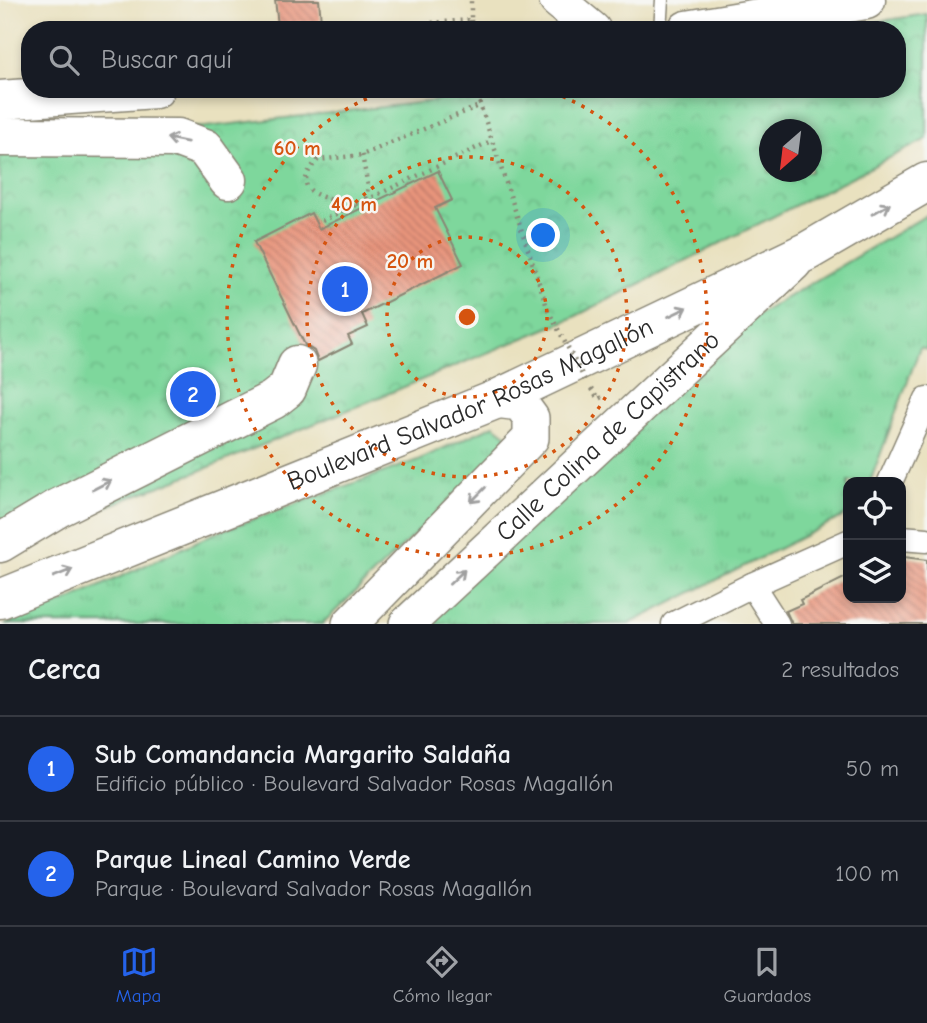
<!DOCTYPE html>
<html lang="es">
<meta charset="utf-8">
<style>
body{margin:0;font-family:"Comic Neue",sans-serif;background:#242831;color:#f1f3f6}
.controls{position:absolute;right:21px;bottom:21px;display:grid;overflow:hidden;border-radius:14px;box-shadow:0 4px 10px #0003}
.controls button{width:63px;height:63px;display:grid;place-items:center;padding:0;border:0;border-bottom:2px solid #363941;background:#171b24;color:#f1f3f6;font:35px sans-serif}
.compass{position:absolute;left:759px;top:119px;width:63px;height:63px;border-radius:50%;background:#171b24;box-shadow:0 4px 10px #0003;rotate:208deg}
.you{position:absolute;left:544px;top:236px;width:24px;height:24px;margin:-18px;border:5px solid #fff;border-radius:50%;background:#1a73e8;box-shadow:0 0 0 10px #1a73e833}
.badge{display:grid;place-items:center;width:46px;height:46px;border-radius:50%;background:#2563eb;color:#fff;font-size:23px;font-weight:700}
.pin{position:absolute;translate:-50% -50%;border:4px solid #fff;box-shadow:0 2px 7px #0006}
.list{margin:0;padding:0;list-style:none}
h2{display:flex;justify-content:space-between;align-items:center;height:91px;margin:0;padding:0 28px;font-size:30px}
h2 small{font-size:23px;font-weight:400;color:#9ea1a6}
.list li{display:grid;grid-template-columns:46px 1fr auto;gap:21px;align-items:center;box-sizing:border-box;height:105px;padding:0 28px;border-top:2px solid #363941}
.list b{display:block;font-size:26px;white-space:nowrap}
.list p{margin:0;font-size:23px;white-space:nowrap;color:#9ea1a6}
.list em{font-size:23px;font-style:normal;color:#9ea1a6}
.icon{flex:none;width:38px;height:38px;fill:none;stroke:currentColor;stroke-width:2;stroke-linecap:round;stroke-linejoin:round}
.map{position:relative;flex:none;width:927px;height:624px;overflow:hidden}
.search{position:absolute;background:#171b24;box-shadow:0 4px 10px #0003;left:21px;right:21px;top:21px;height:77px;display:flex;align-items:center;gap:18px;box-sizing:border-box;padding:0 24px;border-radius:28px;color:#9ea1a6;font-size:26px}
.sheet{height:301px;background:#171b24}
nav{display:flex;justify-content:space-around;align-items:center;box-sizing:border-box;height:98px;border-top:2px solid #363941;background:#171b24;font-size:19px;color:#9ea1a6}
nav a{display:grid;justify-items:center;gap:4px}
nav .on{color:#2563eb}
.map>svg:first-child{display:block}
</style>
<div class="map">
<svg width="927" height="624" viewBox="0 0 927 624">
<defs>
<pattern id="grass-tufts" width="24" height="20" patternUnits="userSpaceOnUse" patternTransform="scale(1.75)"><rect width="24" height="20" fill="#7ed79c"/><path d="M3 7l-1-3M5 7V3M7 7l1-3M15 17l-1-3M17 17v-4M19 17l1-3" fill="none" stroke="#6db987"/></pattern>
<pattern id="park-crowns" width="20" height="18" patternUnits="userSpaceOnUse" patternTransform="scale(1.75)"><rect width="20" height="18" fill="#7ed79c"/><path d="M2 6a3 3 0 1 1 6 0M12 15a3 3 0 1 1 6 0" fill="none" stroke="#6db987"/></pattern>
<pattern id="building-back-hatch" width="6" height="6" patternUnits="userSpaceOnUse" patternTransform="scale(1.75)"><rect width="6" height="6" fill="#e8947c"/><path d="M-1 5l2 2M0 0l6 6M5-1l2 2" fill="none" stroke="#bc7966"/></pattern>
</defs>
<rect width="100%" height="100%" fill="#f6f6f2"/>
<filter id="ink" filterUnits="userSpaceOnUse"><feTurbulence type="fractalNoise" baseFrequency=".0143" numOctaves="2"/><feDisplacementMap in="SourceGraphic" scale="14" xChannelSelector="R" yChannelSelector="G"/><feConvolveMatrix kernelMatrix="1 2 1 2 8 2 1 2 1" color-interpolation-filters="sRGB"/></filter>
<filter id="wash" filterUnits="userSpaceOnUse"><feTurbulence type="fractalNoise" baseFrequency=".00686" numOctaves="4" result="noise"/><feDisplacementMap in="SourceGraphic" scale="28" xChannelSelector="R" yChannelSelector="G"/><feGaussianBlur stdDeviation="1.57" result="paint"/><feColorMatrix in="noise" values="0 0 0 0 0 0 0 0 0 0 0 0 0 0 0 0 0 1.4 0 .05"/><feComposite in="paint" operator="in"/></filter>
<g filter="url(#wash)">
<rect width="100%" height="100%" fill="#e9e1bf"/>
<g fill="url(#grass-tufts)" stroke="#548164" stroke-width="2">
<polygon points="927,215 927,350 920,348 870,482 848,482 848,514 629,624 425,624 735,328"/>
<polygon points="494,425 507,435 500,452 322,624 5,624 68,601 215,533 418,460"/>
</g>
<path fill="url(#park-crowns)" stroke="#548164" stroke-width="2" fill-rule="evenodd" d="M927,14v125l-355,179 -370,152 -202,77v-410l206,-10 228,-26 28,-12h435v-59h-75zM769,130h42v42h-42z"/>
<g id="blocks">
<g fill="url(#building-back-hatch)">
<polygon points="275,0 319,0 321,21 278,25"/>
<polygon points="438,171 452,200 435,208 463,264 362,314 368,327 348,336 352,344 318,361 314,351 305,345 254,242 311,213 319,229"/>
<polygon points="904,557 927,560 927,624 792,624 786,611 802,604 800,600 848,576 848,598 901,598"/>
</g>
</g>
</g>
<g filter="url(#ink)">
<use href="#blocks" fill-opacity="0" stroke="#8a8675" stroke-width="2"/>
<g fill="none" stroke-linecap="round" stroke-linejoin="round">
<g stroke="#8a8675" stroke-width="15">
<polyline id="lane" points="660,30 662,0"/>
</g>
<g stroke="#8a8675" stroke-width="27">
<g id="street">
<polyline points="890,482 927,399"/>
<polyline points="901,538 927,540"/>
<polyline points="752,585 777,624"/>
<polyline points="674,624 752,585 848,542"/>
</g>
</g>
<g stroke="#8a8675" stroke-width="38">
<g id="secondary">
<polyline points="557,0 593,30"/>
<polyline points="350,624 531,438 531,418 520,403 495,400"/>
<path id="s1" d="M407,624l387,-361"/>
</g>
</g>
<g stroke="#8a8675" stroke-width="41">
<g id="highway">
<polyline points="687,30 866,0"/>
<polyline points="0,100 155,89"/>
<polyline points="0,137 178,138 205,148 228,180"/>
<polyline points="0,543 58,508 273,400 287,389 297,365"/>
<path id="s2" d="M0,599l495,-199 313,-149 119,-69"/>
</g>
</g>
<g stroke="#8a8675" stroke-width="4.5" stroke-dasharray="2 5" stroke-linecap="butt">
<polyline points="471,20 472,30"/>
<polyline points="334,30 471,20 471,0"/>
<polyline points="475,89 548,310"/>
<polyline points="362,155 368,186 366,200"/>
<path d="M358,204c-26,-4 -75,-9 -40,-44l44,-5 117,-49"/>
<polyline points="322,221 491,141"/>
<polyline points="591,389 598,399 604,396"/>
</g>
<use href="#lane" stroke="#fff" stroke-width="12"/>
<use href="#street" stroke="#fff" stroke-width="24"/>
<use href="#secondary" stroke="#fff" stroke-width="35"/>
<use href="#highway" stroke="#fff" stroke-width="38"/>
<polyline stroke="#8a8675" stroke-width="4.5" stroke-dasharray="2 5" stroke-linecap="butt" points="548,310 586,382"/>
</g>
<defs><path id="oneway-shaft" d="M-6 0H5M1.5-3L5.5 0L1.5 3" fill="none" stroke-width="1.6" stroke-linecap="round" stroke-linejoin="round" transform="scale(1.75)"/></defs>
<g stroke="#a0a0a0">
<use href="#oneway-shaft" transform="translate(177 140) rotate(-169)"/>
<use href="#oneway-shaft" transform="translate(881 209) rotate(-30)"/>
<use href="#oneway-shaft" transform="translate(678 312) rotate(-26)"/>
<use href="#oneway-shaft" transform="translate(102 485) rotate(-27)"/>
<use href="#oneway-shaft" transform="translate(478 495) rotate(135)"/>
<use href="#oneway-shaft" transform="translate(63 573) rotate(-22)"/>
<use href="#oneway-shaft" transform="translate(457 577) rotate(-43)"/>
</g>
</g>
<g fill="none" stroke="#d5540f" stroke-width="3.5" stroke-dasharray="3.5 7">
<circle cx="467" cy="317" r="80"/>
<circle cx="467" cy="317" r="160"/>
<path d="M543 89A240 240 0 1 1 391 89"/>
</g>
<g text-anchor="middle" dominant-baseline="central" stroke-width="5" stroke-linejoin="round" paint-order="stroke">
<g font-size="26" fill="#2b2b2b" stroke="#f6f6f2">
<text stroke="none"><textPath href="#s2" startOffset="509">Boulevard Salvador Rosas Magallón</textPath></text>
<text stroke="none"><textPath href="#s1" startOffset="275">Calle Colina de Capistrano</textPath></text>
</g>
</g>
<circle cx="467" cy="317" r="10" fill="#d5540f" stroke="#f6f6f2" stroke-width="3.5"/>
<g font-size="21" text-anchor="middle" font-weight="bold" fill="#d5540f" stroke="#f6f6f2" stroke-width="5" stroke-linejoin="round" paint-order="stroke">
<text x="297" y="155">60 m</text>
<text x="354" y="211">40 m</text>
<text x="410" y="268">20 m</text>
</g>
</svg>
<div class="controls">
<button><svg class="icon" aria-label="locate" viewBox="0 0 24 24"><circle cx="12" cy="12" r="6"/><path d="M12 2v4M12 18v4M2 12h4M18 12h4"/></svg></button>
<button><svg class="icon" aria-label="layers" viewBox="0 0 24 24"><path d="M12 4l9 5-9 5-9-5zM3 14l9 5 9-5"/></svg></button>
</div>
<svg class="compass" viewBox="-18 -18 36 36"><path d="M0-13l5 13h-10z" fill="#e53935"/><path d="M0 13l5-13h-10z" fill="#9ea1a6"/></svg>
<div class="you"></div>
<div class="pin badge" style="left:345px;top:289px">1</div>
<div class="pin badge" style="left:193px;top:394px">2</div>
<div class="search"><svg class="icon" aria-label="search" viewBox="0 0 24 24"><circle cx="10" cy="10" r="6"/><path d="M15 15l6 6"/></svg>Buscar aquí</div>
</div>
<section class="sheet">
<h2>Cerca<small>2 resultados</small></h2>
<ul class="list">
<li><span class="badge">1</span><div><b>Sub Comandancia Margarito Saldaña</b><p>Edificio público · Boulevard Salvador Rosas Magallón</p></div><em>50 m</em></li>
<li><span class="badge">2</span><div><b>Parque Lineal Camino Verde</b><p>Parque · Boulevard Salvador Rosas Magallón</p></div><em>100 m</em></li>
</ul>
</section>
<nav>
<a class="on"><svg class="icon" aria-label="map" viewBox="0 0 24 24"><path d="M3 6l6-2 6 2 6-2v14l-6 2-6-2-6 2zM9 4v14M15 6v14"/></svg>Mapa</a>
<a><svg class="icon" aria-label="directions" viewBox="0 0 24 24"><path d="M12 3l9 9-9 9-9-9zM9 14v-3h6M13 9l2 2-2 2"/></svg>Cómo llegar</a>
<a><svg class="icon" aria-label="saved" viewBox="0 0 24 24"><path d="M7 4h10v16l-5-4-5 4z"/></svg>Guardados</a>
</nav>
